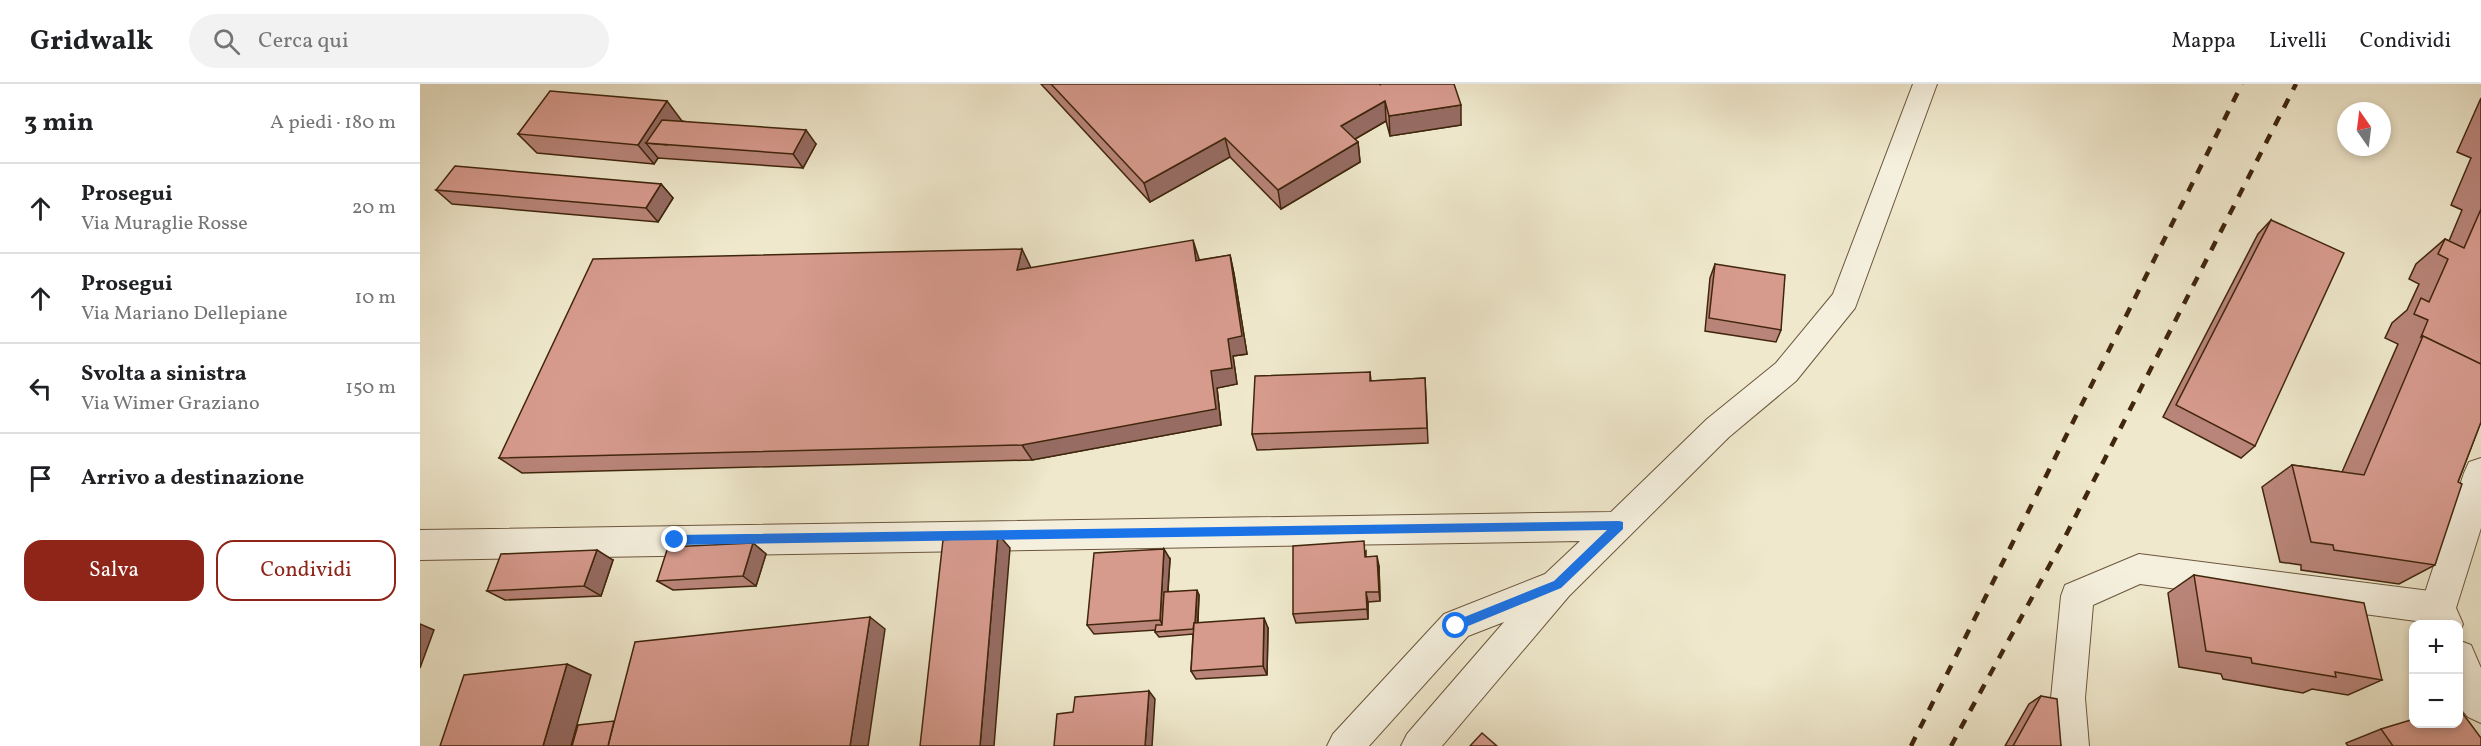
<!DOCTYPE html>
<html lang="it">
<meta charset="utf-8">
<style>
body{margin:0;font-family:Vollkorn,serif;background:#f2f2f2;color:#202124}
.controls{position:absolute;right:18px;bottom:18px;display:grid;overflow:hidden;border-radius:12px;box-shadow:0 3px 9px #0003}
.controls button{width:54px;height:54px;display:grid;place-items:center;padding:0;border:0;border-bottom:2px solid #e0e0e0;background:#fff;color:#202124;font:30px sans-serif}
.compass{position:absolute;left:1917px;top:18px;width:54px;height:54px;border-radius:50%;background:#fff;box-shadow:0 3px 9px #0003;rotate:346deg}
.stop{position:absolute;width:18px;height:18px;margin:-14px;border:4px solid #1a73e8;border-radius:50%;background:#fff}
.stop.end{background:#1a73e8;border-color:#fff;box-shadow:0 2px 6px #0008}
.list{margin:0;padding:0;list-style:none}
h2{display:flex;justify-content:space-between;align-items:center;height:78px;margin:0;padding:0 24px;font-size:26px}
h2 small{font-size:20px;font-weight:400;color:#757577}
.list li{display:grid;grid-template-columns:39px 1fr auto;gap:18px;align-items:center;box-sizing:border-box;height:90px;padding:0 24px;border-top:2px solid #e0e0e0}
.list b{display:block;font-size:22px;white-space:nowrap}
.list p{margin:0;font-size:20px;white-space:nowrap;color:#757577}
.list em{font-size:20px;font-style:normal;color:#757577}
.actions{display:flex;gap:12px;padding:18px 24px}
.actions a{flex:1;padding:14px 0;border:2px solid #8f2418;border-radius:18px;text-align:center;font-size:21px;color:#8f2418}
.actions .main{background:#8f2418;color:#fff}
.icon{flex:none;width:33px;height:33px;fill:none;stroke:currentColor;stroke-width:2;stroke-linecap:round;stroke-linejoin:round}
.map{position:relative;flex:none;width:2061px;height:662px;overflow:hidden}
header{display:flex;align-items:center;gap:36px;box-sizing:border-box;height:84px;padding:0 30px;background:#fff;border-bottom:2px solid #e0e0e0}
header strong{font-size:28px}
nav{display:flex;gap:33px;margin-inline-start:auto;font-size:21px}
.search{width:420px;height:54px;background:#f2f2f2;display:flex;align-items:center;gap:15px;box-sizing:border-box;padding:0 21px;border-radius:33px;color:#757577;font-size:22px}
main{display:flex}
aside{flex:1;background:#fff}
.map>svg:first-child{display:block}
</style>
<header>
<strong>Gridwalk</strong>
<div class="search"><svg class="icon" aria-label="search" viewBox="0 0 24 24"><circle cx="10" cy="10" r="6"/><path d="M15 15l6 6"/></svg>Cerca qui</div>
<nav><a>Mappa</a><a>Livelli</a><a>Condividi</a></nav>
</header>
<main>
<aside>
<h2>3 min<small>A piedi · 180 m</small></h2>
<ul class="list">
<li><svg class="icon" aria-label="ahead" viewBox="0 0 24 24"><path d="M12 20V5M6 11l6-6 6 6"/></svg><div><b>Prosegui</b><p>Via Muraglie Rosse</p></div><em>20 m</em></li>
<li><svg class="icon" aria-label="ahead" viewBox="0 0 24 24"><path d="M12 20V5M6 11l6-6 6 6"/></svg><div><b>Prosegui</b><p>Via Mariano Dellepiane</p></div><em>10 m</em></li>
<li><svg class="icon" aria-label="left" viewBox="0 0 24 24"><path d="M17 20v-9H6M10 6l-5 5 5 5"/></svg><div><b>Svolta a sinistra</b><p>Via Wimer Graziano</p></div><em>150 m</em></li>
<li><svg class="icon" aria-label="arrive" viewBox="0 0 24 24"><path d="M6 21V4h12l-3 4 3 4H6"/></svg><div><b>Arrivo a destinazione</b></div></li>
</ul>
<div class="actions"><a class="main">Salva</a><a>Condividi</a></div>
</aside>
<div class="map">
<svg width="2061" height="662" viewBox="0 0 2061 662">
<rect width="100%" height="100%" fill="#efe8cc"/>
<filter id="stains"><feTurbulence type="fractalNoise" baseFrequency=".00333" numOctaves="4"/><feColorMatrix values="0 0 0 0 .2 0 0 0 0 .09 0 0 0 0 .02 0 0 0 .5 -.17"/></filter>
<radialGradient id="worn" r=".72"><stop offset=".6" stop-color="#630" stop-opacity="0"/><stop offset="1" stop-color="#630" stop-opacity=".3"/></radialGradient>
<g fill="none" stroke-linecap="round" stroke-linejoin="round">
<g stroke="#6c563c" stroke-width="2">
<g id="minor">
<polygon points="1493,0 1517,0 1435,224 1376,297 1309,353 1149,512 1022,662 981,662 987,650 1084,538 1048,552 949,662 907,662 913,650 1024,530 1125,490 1160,457 0,476 0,446 1191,428 1287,335 1356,279 1413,210"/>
<polygon points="1719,470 2018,508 2030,513 2035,524 2030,535 2018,540 1720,500 1673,521 1665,614 1669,662 1633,662 1631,614 1641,512 1645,501"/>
</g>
</g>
<g stroke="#6c563c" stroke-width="2">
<g id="tertiary">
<polygon points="2061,374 2061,444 2036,524 2043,540 2038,551 2038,540 2007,540 2000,524 2044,389 2049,378"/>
<polygon points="2038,556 2051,561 2061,584 2061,639 2048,633 2038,621"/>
</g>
</g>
<use href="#minor" fill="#f5f0de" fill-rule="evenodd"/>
<use href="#tertiary" fill="#f5f0de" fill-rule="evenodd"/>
<g stroke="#40260c" stroke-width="4.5" stroke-dasharray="10 10" stroke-linecap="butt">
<polyline points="1491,662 1822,0"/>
<polyline points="1531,662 1645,453 1876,0"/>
</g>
</g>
<g fill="#b9857a" stroke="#40260c" stroke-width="1.5">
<polygon points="621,0 1034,0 1041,41 970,52 966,37 935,55 938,58 940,78 861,125 810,73 730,118"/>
<polygon points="2061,14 2061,338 2038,398 2015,481 1979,500 1881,486 1881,481 1860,478 1842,403 1872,381 1922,388 1978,260 1965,254 1972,239 1987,226 1999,200 1989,195 1996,180 2025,155 2029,157 2042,126 2031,121 2051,74 2037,68"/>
<polygon points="262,37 396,60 383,84 238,74 234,80 117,69 98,50"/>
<polygon points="241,100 253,114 238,138 32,120 16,106"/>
<polygon points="1851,136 1835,362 1821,374 1743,333 1838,150"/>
<polygon points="810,171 814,190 827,270 813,272 817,300 797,304 801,341 612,376 102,389 79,374 611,184 779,176"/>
<polygon points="1295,180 1361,246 1356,258 1285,247 1290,194"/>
<polygon points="950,288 951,297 1005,294 1008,359 837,366 832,350"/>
<polygon points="333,459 346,470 336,502 253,506 237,497"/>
<polygon points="946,467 946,473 959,482 960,517 948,518 948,535 876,539 873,530"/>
<polygon points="750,475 748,508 779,511 778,539 848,544 847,591 776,595 771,587 773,550 739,553 735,548 736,546 674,550 667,541"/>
<polygon points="193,476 181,512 85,516 67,507"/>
<polygon points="1774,491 1962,596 1928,611 1892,605 1883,609 1803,595 1801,590 1759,583 1748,509"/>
<polygon points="1621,612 1641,662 1585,662 1609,620"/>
<polygon points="1961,645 2061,662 1928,662 1926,659"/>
</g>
<g fill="#966c63" stroke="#40260c" stroke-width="1.5">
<polygon points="247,17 262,37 247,61 226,59 238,74 234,80 218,61"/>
<polygon points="965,17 966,37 923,62 921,42"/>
<polygon points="1041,21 1041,41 970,52 969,32"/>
<polygon points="386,46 396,60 383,84 373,70"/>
<polygon points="805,54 810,73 730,118 724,99"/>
<polygon points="938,58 940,78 861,125 858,106"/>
<polygon points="241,100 253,114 238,138 226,124"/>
<polygon points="773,156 779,175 782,195 776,177"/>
<polygon points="602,165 611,184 597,186"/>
<polygon points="810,171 814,190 827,270 813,272 817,300 797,304 801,341 612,376 602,361 791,287 808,255"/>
<polygon points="578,450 590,464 574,662 560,662"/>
<polygon points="333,459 346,470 336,502 323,492"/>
<polygon points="744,465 750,475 745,546 740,536"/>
<polygon points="177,466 193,476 181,512 164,502"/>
<polygon points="957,472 959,482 960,517 959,508"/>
<polygon points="777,506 779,511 777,550 775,545"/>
<polygon points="946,508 948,518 948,535 947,525"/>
<polygon points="450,533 465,545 448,662 430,662"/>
<polygon points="844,534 848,544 847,591 843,582"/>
<polygon points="0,540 14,546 0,584"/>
<polygon points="147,580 171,591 151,662 123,662"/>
<polygon points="729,607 735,615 732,662 725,662"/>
</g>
<g fill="#d79b8e" stroke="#40260c" stroke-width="1.5">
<polygon points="631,0 959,0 961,1 960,0 1034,0 1041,21 969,32 965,17 921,42 938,58 858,106 805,54 724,99"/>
<polygon points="130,7 247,17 218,61 98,50"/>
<polygon points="242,36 386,46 373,70 226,59"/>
<polygon points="35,82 241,100 226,124 16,106"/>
<polygon points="2061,125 2061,280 2003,252 2001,253 2008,236 1994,230 2001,214 2009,218 2028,175 2018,170 2025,155 2044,164"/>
<polygon points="1851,136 1924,169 1835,362 1756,321"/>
<polygon points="773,156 776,177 810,171 822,252 808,255 812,284 791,287 796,325 602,361 79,374 173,175 602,165 597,186"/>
<polygon points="1295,180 1365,191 1361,246 1289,234"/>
<polygon points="2003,252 2061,280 2061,338 2038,398 2042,400 2015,481 1914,466 1913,461 1891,458 1872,381 1944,391"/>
<polygon points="950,288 950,297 1005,294 1007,344 832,350 835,292"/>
<polygon points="578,450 560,662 500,662 523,456"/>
<polygon points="944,457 945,473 957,472 959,508 946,508 947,525 873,530 873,462"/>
<polygon points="333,459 323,492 237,497 248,463"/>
<polygon points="744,465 740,536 667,541 674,469"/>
<polygon points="177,466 164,502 67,507 81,470"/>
<polygon points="1774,491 1944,519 1962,596 1915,588 1916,593 1832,579 1831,574 1786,567"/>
<polygon points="777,506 775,539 774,539 773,545 735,548 736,541 742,541 744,508"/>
<polygon points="450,533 430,662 188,662 215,558"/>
<polygon points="844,534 843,582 771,587 774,539"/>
<polygon points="147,580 123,662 20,662 44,591"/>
<polygon points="729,607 725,662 634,662 637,630 653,628 655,613"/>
<polygon points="1621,612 1637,615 1641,662 1593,662"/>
<polygon points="2038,623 2061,654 2061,662 1973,662 1961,645 1994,635 1994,639 2038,639"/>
<polygon points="194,637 188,662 152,662 158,641"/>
<polygon points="1062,649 1077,662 1050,662"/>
</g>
<polygon fill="#1a73e8" points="1199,437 1203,438 1203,445 1141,504 1036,547 1031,542 1032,538 1134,497 1187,446 255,461 250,456 255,451"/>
<rect width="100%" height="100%" filter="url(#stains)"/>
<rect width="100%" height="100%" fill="url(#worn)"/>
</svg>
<div class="controls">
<button>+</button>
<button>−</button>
</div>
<svg class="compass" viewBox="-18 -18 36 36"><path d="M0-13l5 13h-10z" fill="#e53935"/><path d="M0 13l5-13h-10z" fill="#757577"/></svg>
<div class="stop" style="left:1036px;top:542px"></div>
<div class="stop end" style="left:255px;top:456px"></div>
</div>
</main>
